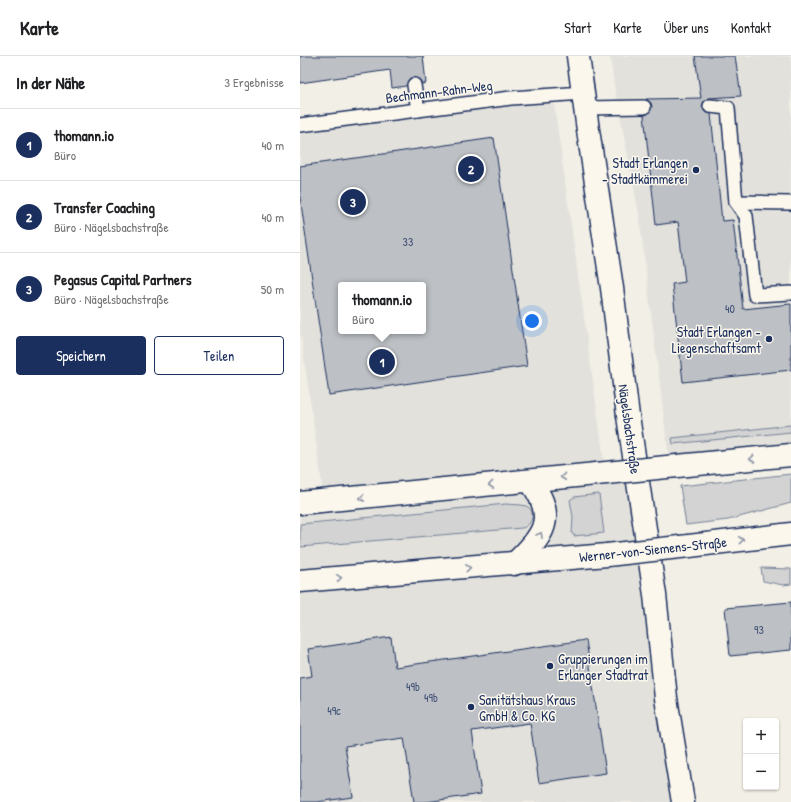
<!DOCTYPE html>
<html lang="de">
<meta charset="utf-8">
<style>
body{margin:0;font-family:"Patrick Hand",sans-serif;background:#f6f6f6;color:#202124}
.controls{position:absolute;right:12px;bottom:12px;display:grid;overflow:hidden;border-radius:4px;box-shadow:0 1px 3px #0004}
.controls button{width:36px;height:36px;display:grid;place-items:center;padding:0;border:0;border-bottom:1px solid #e0e0e0;background:#fff;color:#202124;font:20px sans-serif}
.you{position:absolute;left:232px;top:265px;width:14px;height:14px;margin:-10px;border:3px solid #fff;border-radius:50%;background:#1a73e8;box-shadow:0 0 0 6px #1a73e833}
.badge{display:grid;place-items:center;width:26px;height:26px;border-radius:50%;background:#1b2f5e;color:#fff;font-size:13px;font-weight:700}
.pin{position:absolute;translate:-50% -50%;border:2px solid #fff;box-shadow:0 1px 4px #0006}
.popup{position:absolute;left:38px;top:226px;width:88px;height:52px;box-sizing:border-box;display:grid;place-content:center;border-radius:4px;background:#fff;filter:drop-shadow(0 1px 3px #0005);font-size:13px;white-space:nowrap;color:#757577}
.popup b{font-size:15px;color:#202124}
.popup::after{content:'';position:absolute;left:50%;top:100%;margin-left:-8px;border:8px solid transparent;border-top-color:#fff}
.list{margin:0;padding:0;list-style:none}
h2{display:flex;justify-content:space-between;align-items:center;height:52px;margin:0;padding:0 16px;font-size:17px}
h2 small{font-size:13px;font-weight:400;color:#757577}
.list li{display:grid;grid-template-columns:26px 1fr auto;gap:12px;align-items:center;box-sizing:border-box;height:72px;padding:0 16px;border-top:1px solid #e0e0e0}
.list b{display:block;font-size:15px;white-space:nowrap}
.list p{margin:0;font-size:13px;white-space:nowrap;color:#757577}
.list em{font-size:13px;font-style:normal;color:#757577}
.actions{display:flex;gap:8px;padding:12px 16px}
.actions a{flex:1;padding:9px 0;border:1px solid #1b2f5e;border-radius:4px;text-align:center;font-size:14px;color:#1b2f5e}
.actions .main{background:#1b2f5e;color:#fff}
.map{position:relative;flex:none;width:491px;height:746px;overflow:hidden}
header{display:flex;align-items:center;gap:24px;box-sizing:border-box;height:56px;padding:0 20px;background:#fff;border-bottom:1px solid #e0e0e0}
header strong{font-size:19px}
nav{display:flex;gap:22px;margin-inline-start:auto;font-size:14px}
main{display:flex}
aside{flex:1;background:#fff}
.map>svg:first-child{display:block}
</style>
<header>
<strong>Karte</strong>
<nav><a>Start</a><a>Karte</a><a>Über uns</a><a>Kontakt</a></nav>
</header>
<main>
<aside>
<h2>In der Nähe<small>3 Ergebnisse</small></h2>
<ul class="list">
<li><span class="badge">1</span><div><b>thomann.io</b><p>Büro</p></div><em>40 m</em></li>
<li><span class="badge">2</span><div><b>Transfer Coaching</b><p>Büro · Nägelsbachstraße</p></div><em>40 m</em></li>
<li><span class="badge">3</span><div><b>Pegasus Capital Partners</b><p>Büro · Nägelsbachstraße</p></div><em>50 m</em></li>
</ul>
<div class="actions"><a class="main">Speichern</a><a>Teilen</a></div>
</aside>
<div class="map">
<svg width="491" height="746" viewBox="0 0 491 746">
<rect width="100%" height="100%" fill="#f2efe6"/>
<filter id="ink" filterUnits="userSpaceOnUse"><feTurbulence type="fractalNoise" baseFrequency=".025" numOctaves="2"/><feDisplacementMap in="SourceGraphic" scale="8" xChannelSelector="R" yChannelSelector="G"/><feConvolveMatrix kernelMatrix="1 2 1 2 8 2 1 2 1" color-interpolation-filters="sRGB"/></filter>
<g filter="url(#ink)">
<g fill="#e2e1dc" fill-rule="evenodd">
<polygon points="310,0 491,0 491,390 369,404 339,158 314,29"/>
<path d="M253,40l52,371 27,-3 50,338h-382v-295l25,-2 -25,-175v-204zM41,229h82v46h-82z"/>
</g>
<g fill="#d2d3d2" stroke="#768198">
<polygon points="491,369 491,376 373,388 372,382"/>
<polygon points="491,418 491,447 428,464 386,469 380,430"/>
<polygon points="299,438 304,477 274,480 272,477 273,461 270,444 274,441"/>
<path d="M206,448c6,1 14,0 20,2 11,5 6,20 -4,22l-222,19v-23z"/>
<polygon points="461,512 491,513 491,528 483,529 463,525"/>
</g>
<g fill="#bdc0c4" stroke="#1b2f5e" fill-rule="evenodd">
<polygon points="0,0 123,0 126,27 122,28 120,24 113,21 109,23 106,30 92,32 90,14 0,27"/>
<polygon points="395,0 435,0 441,40 409,42 404,45 402,50 405,56 411,58 422,165 433,164 443,253 491,248 491,314 383,326 372,228 385,226 378,166 356,169 344,59 348,58 352,51 351,47 346,43 401,42"/>
<path d="M194,82l33,228 -198,29 -29,-198v-31zM41,229h82v46h-82z"/>
<polygon points="491,546 491,594 430,600 425,552"/>
<polygon points="91,581 95,611 286,584 306,717 239,727 230,667 172,675 181,738 126,746 114,746 104,682 45,690 53,741 17,746 0,746 0,622 12,620 8,593"/>
</g>
<g fill="none" stroke-linecap="round" stroke-linejoin="round">
<g stroke="#1b2f5e" stroke-width="16">
<g id="lane">
<polyline points="114,29 118,54"/>
<polyline points="410,50 428,52 436,146 446,160 455,239 491,237"/>
<polyline points="285,52 344,51"/>
<polyline points="0,69 211,42 283,37"/>
<polyline points="436,146 491,147"/>
</g>
</g>
<g stroke="#1b2f5e" stroke-width="25">
<g id="secondary">
<polyline points="278,0 288,74 312,232 328,360 355,539 366,642 383,746"/>
<polyline points="377,410 491,399"/>
<polyline points="0,447 296,418"/>
<polyline points="389,490 491,478"/>
<path d="M214,508c30,-28 44,-47 16,-83"/>
<polyline points="0,525 307,499"/>
</g>
</g>
<use href="#lane" stroke="#fbf7ec" stroke-width="13"/>
<use href="#secondary" stroke="#fbf7ec" stroke-width="22"/>
<g stroke="#1b2f5e" stroke-width="25" stroke-linecap="butt">
<g id="secondary-bridge">
<polyline points="296,418 377,410"/>
<polyline points="307,499 389,490"/>
</g>
</g>
<use href="#secondary-bridge" stroke="#fbf7ec" stroke-width="22"/>
</g>
<defs><path id="oneway-chevron" d="M-2-3.5L2.5 0L-2 3.5" fill="none" stroke-width="1.6" stroke-linecap="round" stroke-linejoin="round"/></defs>
<g stroke="#8b93a5">
<use href="#oneway-chevron" transform="translate(452 403) rotate(174)"/>
<use href="#oneway-chevron" transform="translate(263 421) rotate(174)"/>
<use href="#oneway-chevron" transform="translate(191 429) rotate(174)"/>
<use href="#oneway-chevron" transform="translate(62 442) rotate(174)"/>
<use href="#oneway-chevron" transform="translate(240 479) rotate(-60)"/>
<use href="#oneway-chevron" transform="translate(441 484) rotate(-6)"/>
<use href="#oneway-chevron" transform="translate(168 512) rotate(-5)"/>
<use href="#oneway-chevron" transform="translate(39 522) rotate(-5)"/>
</g>
</g>
<g fill="#1b2f5e" stroke="#fbf7ec" stroke-width="1.5">
<circle cx="396" cy="114" r="4"/>
<circle cx="469" cy="283" r="4"/>
<circle cx="250" cy="610" r="4"/>
<circle cx="171" cy="651" r="4"/>
</g>
<g text-anchor="middle" dominant-baseline="central" stroke-width="3" stroke-linejoin="round" paint-order="stroke">
<g font-size="12" fill="#445378">
<text x="108" y="185">33</text>
<text x="430" y="252">40</text>
<text x="459" y="573">93</text>
<text x="113" y="630">49b</text>
<text x="131" y="641">49b</text>
<text x="34" y="654">49c</text>
</g>
<g font-size="14" fill="#1b2f5e" stroke="#fbf7ec">
<text transform="translate(139 35) rotate(-7)">Bechmann-Rahn-Weg</text>
<text transform="translate(330 373) rotate(82)">Nägelsbachstraße</text>
<text transform="translate(353 493) rotate(-6)">Werner-von-Siemens-Straße</text>
</g>
<g font-size="14" fill="#1b2f5e" stroke="#fbf7ec" text-anchor="end">
<text x="388" y="106">Stadt Erlangen<tspan x="388" dy="16">- Stadtkämmerei</tspan></text>
<text x="461" y="275">Stadt Erlangen -<tspan x="461" dy="16">Liegenschaftsamt</tspan></text>
<text x="258" y="602" text-anchor="start">Gruppierungen im<tspan x="258" dy="16">Erlanger Stadtrat</tspan></text>
<text x="179" y="643" text-anchor="start">Sanitätshaus Kraus<tspan x="179" dy="16">GmbH &amp; Co. KG</tspan></text>
</g>
</g>
</svg>
<div class="controls">
<button>+</button>
<button>−</button>
</div>
<div class="you"></div>
<div class="pin badge" style="left:82px;top:306px">1</div>
<div class="popup"><b>thomann.io</b>Büro</div>
<div class="pin badge" style="left:171px;top:113px">2</div>
<div class="pin badge" style="left:53px;top:146px">3</div>
</div>
</main>
